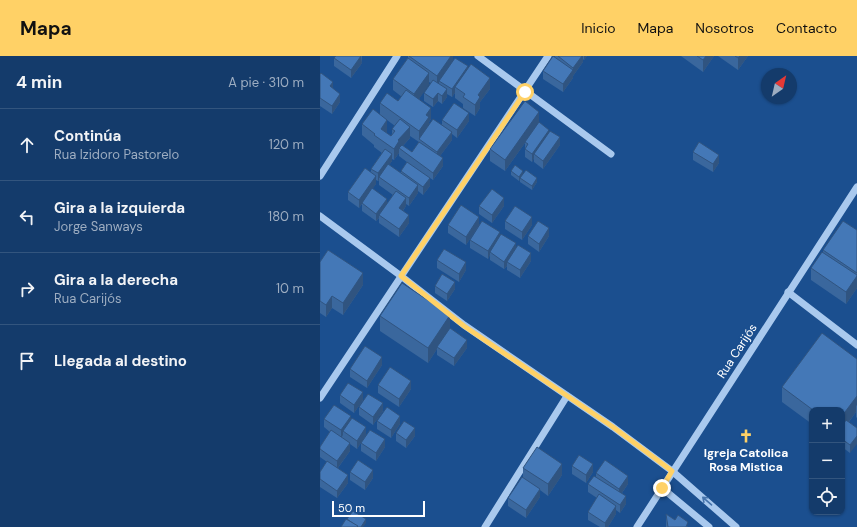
<!DOCTYPE html>
<html lang="es">
<meta charset="utf-8">
<style>
body{margin:0;font-family:"DM Sans",sans-serif;background:#214673;color:#f1f3f6}
.controls{position:absolute;right:12px;bottom:12px;display:grid;overflow:hidden;border-radius:8px;box-shadow:0 1px 3px #0004}
.controls button{width:36px;height:36px;display:grid;place-items:center;padding:0;border:0;border-bottom:1px solid #33557e;background:#143b6b;color:#f1f3f6;font:20px sans-serif}
.compass{position:absolute;left:441px;top:12px;width:36px;height:36px;border-radius:50%;background:#143b6b;box-shadow:0 1px 3px #0004;rotate:34deg}
.scale{position:absolute;left:12px;bottom:10px;width:93px;box-sizing:border-box;padding-left:4px;border:2px solid #fff;border-top:0;font-size:11px;line-height:14px;white-space:nowrap;color:#fff;-webkit-text-stroke:3px #1b4f8f;paint-order:stroke}
.stop{position:absolute;width:12px;height:12px;margin:-9px;border:3px solid #ffd166;border-radius:50%;background:#fff}
.stop.end{background:#ffd166;border-color:#fff;box-shadow:0 1px 4px #0008}
.list{margin:0;padding:0;list-style:none}
h2{display:flex;justify-content:space-between;align-items:center;height:52px;margin:0;padding:0 16px;font-size:17px}
h2 small{font-size:13px;font-weight:400;color:#9dadc1}
.list li{display:grid;grid-template-columns:26px 1fr auto;gap:12px;align-items:center;box-sizing:border-box;height:72px;padding:0 16px;border-top:1px solid #33557e}
.list b{display:block;font-size:15px;white-space:nowrap}
.list p{margin:0;font-size:13px;white-space:nowrap;color:#9dadc1}
.list em{font-size:13px;font-style:normal;color:#9dadc1}
.icon{flex:none;width:22px;height:22px;fill:none;stroke:currentColor;stroke-width:2;stroke-linecap:round;stroke-linejoin:round}
.map{position:relative;flex:none;width:537px;height:471px;overflow:hidden}
header{display:flex;align-items:center;gap:24px;box-sizing:border-box;height:56px;padding:0 20px;background:#ffd166;color:#111}
header strong{font-size:19px}
nav{display:flex;gap:22px;margin-inline-start:auto;font-size:14px}
main{display:flex}
aside{flex:1;background:#143b6b}
.map>svg:first-child{display:block}
</style>
<header>
<strong>Mapa</strong>
<nav><a>Inicio</a><a>Mapa</a><a>Nosotros</a><a>Contacto</a></nav>
</header>
<main>
<aside>
<h2>4 min<small>A pie · 310 m</small></h2>
<ul class="list">
<li><svg class="icon" aria-label="ahead" viewBox="0 0 24 24"><path d="M12 20V5M6 11l6-6 6 6"/></svg><div><b>Continúa</b><p>Rua Izidoro Pastorelo</p></div><em>120 m</em></li>
<li><svg class="icon" aria-label="left" viewBox="0 0 24 24"><path d="M17 20v-9H6M10 6l-5 5 5 5"/></svg><div><b>Gira a la izquierda</b><p>Jorge Sanways</p></div><em>180 m</em></li>
<li><svg class="icon" aria-label="right" viewBox="0 0 24 24"><path d="M7 20v-9h11M14 6l5 5-5 5"/></svg><div><b>Gira a la derecha</b><p>Rua Carijós</p></div><em>10 m</em></li>
<li><svg class="icon" aria-label="arrive" viewBox="0 0 24 24"><path d="M6 21V4h12l-3 4 3 4H6"/></svg><div><b>Llegada al destino</b></div></li>
</ul>
</aside>
<div class="map">
<svg width="537" height="471" viewBox="0 0 537 471">
<rect width="100%" height="100%" fill="#1b4f8f"/>
<g fill="none" stroke-linecap="round" stroke-linejoin="round">
<g stroke="#a9c9ee" stroke-width="7">
<polyline points="158,0 291,98"/>
<polyline points="0,120 77,0"/>
<polyline points="0,160 81,220 144,269 293,371 352,415 416,471"/>
<polyline points="468,236 537,289"/>
<polyline points="0,342 228,0"/>
<polyline points="342,432 389,471"/>
<polyline points="165,471 247,340"/>
<polyline points="317,471 537,131"/>
</g>
</g>
<g fill="#3a679d" fill-rule="evenodd">
<polygon points="42,0 42,7 31,22 14,10 14,2"/>
<path d="M88,0h45v4l15,8 22,21 -10,13v6l-5,8 -12,-8v-4l-8,-6v-5l-3,4 -5,-3v3l-5,7 -4,-3 -5,6 -9,-6v-8l7,-10 -2,-1 -10,17 12,20 -2,3v3l13,1v-6l27,1 -12,17 -5,-4v6l-12,16 3,10 -10,14 -3,-2v8l-7,9 -5,-4v2l-9,13 -3,-2v2l-3,5 6,12 -10,14 -20,-14v-5l-3,3 -14,-10v-7l-3,4 -11,-8v-8l23,-20v-3l11,-16 -8,-6v-2l-12,-10v-11l18,-9v-12l18,-2 4,-4 -9,-7v-11l15,-21zM67,64l8,6 -3,3v5l-1,2 -4,-3zM90,80l9,6 -7,10 -9,-6 7,-8zM79,97v3l8,6 -6,9v2l-12,-8 3,-4v-2l2,1zM56,124l2,1 1,-1v5l14,10 -6,9 -15,-15 4,-5z"/>
<polygon points="235,0 267,0 264,4 263,3 263,6 253,20 253,19 253,22 243,36 223,23 223,15 235,1"/>
<polygon points="361,0 394,0 383,16"/>
<polygon points="398,0 428,0 418,14"/>
<polygon points="0,18 20,46 12,58 0,50"/>
<polygon points="219,67 240,89 223,113 214,106 214,102 212,106 205,101 205,87 185,115 170,105 170,93"/>
<polygon points="373,96 399,107 393,116 373,104"/>
<polygon points="191,115 203,118 217,126 212,134 200,126 200,123 199,125 191,119"/>
<polygon points="159,150 184,150 172,167 159,158"/>
<polygon points="185,165 212,169 202,184 185,173"/>
<polygon points="128,169 159,169 146,189 128,177"/>
<polygon points="537,174 537,232 526,248 491,224 491,212 503,196 503,194"/>
<polygon points="180,180 196,191 211,205 200,222 187,214 187,210 184,213 170,204 170,199 168,203 150,192 150,184"/>
<polygon points="208,180 229,180 219,196 208,188"/>
<polygon points="117,204 146,214 139,226 117,212"/>
<polygon points="0,206 43,229 23,259 12,252 6,261 0,257"/>
<polygon points="115,230 135,233 127,245 115,237"/>
<polygon points="60,260 130,272 147,292 134,310 117,299 117,293 108,307 60,275"/>
<polygon points="537,303 537,362 536,361 536,356 529,366 537,372 530,397 522,391 522,354 492,354 492,368 462,346 462,331"/>
<polygon points="62,309 47,332 30,321 30,313"/>
<polygon points="58,329 91,333 79,351 58,337"/>
<polygon points="20,339 43,344 34,357 20,347"/>
<polygon points="39,351 63,355 53,369 39,359"/>
<polygon points="4,363 31,364 46,379 37,393 30,388 30,395 18,412 28,427 17,442 0,431 0,416 7,406 0,401 0,391 10,376 4,371"/>
<polygon points="57,365 80,368 71,382 57,373"/>
<polygon points="76,377 95,380 86,392 76,385"/>
<polygon points="41,387 65,391 56,405 41,395"/>
<polygon points="252,410 273,416 266,427 252,418"/>
<polygon points="203,412 242,419 228,440 220,434 220,441 206,462 188,450 188,442 203,422"/>
<polygon points="30,416 53,422 45,434 30,424"/>
<polygon points="276,417 308,428 302,437 306,448 300,457 296,454 296,458 288,471 280,471 268,464 268,456 277,442 268,436 268,428 276,421"/>
<polygon points="346,458 355,464 368,471 346,471"/>
</g>
<g fill="#305480">
<polygon points="41,0 42,7 31,22 31,14"/>
<polygon points="131,0 133,0 133,8 119,25 119,29 117,31 117,20"/>
<polygon points="262,0 263,0 263,6 253,20 253,12"/>
<polygon points="264,0 267,0 264,4"/>
<polygon points="386,0 394,0 383,16 383,4"/>
<polygon points="420,0 428,0 418,14 418,2"/>
<polygon points="148,10 148,18 135,31 135,37 132,41 132,33"/>
<polygon points="253,14 253,22 243,36 243,28"/>
<polygon points="109,17 109,29 94,50 94,38"/>
<polygon points="170,22 170,33 160,46 160,52 155,60 155,49 158,39"/>
<polygon points="13,26 13,34 10,30"/>
<polygon points="127,33 127,41 122,48 122,40"/>
<polygon points="118,37 118,45 113,51 113,43"/>
<polygon points="20,38 20,46 12,58 12,50"/>
<polygon points="111,52 111,63 109,66 109,72 99,83 99,86 99,75 106,59"/>
<polygon points="219,56 219,67 205,86 205,87 185,115 185,104"/>
<polygon points="149,57 149,65 137,82 137,74"/>
<polygon points="67,64 67,76 61,84 61,73"/>
<polygon points="90,71 90,82 80,93 79,92 79,97 74,104 74,93 78,84"/>
<polygon points="229,74 229,82 214,98 214,102 212,106 212,98"/>
<polygon points="132,76 132,84 117,104 117,96"/>
<polygon points="240,81 240,89 223,113 223,105"/>
<polygon points="72,98 72,105 60,122 59,121 59,124 58,125 58,117"/>
<polygon points="399,99 399,107 393,116 393,108"/>
<polygon points="123,102 123,110 113,124 113,117"/>
<polygon points="203,115 203,119 199,125 199,121"/>
<polygon points="56,120 56,128 39,152 39,144"/>
<polygon points="110,122 110,130 103,139 103,131"/>
<polygon points="217,122 217,126 212,134 212,130"/>
<polygon points="98,129 98,137 89,150 89,142"/>
<polygon points="86,142 86,150 79,160 79,152"/>
<polygon points="184,142 184,150 172,167 172,159"/>
<polygon points="67,143 67,151 59,159 59,162 56,165 56,158"/>
<polygon points="89,159 89,167 79,181 79,173"/>
<polygon points="159,161 159,169 146,189 146,181"/>
<polygon points="212,161 212,169 202,184 202,176"/>
<polygon points="229,172 229,180 219,196 219,188"/>
<polygon points="180,176 180,184 170,196 170,199 168,203 168,195"/>
<polygon points="196,187 196,195 187,206 187,210 184,213 184,206"/>
<polygon points="211,197 211,205 200,222 200,214"/>
<polygon points="146,206 146,214 139,226 139,218"/>
<polygon points="43,217 43,229 23,259 23,247"/>
<polygon points="537,220 537,232 526,248 526,236"/>
<polygon points="135,226 135,233 127,245 127,238"/>
<polygon points="12,240 12,252 6,261 6,249"/>
<polygon points="130,259 130,274 117,291 117,293 108,307 108,292"/>
<polygon points="147,284 147,292 134,310 134,302"/>
<polygon points="62,301 62,309 47,332 47,325"/>
<polygon points="91,325 91,333 79,351 79,343"/>
<polygon points="43,336 43,344 34,357 34,349"/>
<polygon points="537,340 537,350 536,349 536,356 522,375 522,360"/>
<polygon points="63,347 63,355 53,369 53,361"/>
<polygon points="31,360 31,368 23,375 23,379 21,382 21,374"/>
<polygon points="80,360 80,368 71,382 71,374"/>
<polygon points="46,371 46,379 37,393 37,385"/>
<polygon points="95,372 95,380 86,392 86,384"/>
<polygon points="537,380 537,388 530,397 530,389"/>
<polygon points="65,383 65,391 56,405 56,397"/>
<polygon points="30,387 30,395 17,413 17,405"/>
<polygon points="242,408 242,419 228,440 228,428"/>
<polygon points="273,408 273,416 266,427 266,419"/>
<polygon points="53,414 53,422 45,434 45,426"/>
<polygon points="28,419 28,427 17,442 17,435"/>
<polygon points="308,420 308,428 299,441 299,433"/>
<polygon points="220,433 220,441 206,462 206,454"/>
<polygon points="306,440 306,448 300,457 300,449"/>
<polygon points="296,450 296,458 288,471 285,471 285,467"/>
<polygon points="46,463 46,467 43,471 41,471"/>
</g>
<g fill="#4478b7" stroke="#305480">
<polygon points="16,0 41,0 31,14 14,2"/>
<polygon points="89,0 131,0 117,20"/>
<polygon points="233,0 253,14 243,28 223,15"/>
<polygon points="238,0 262,0 253,12"/>
<polygon points="377,0 386,0 383,4"/>
<polygon points="415,0 420,0 418,2"/>
<polygon points="88,2 109,17 94,38 73,23"/>
<polygon points="135,2 148,10 132,33 119,25"/>
<polygon points="151,8 170,22 158,39 160,41 155,49 143,41 145,38 135,31"/>
<polygon points="1,17 13,26 10,30 20,38 12,50 0,42 0,18"/>
<polygon points="113,24 127,33 122,40 118,37 113,43 104,37"/>
<polygon points="86,34 111,52 106,59 109,61 99,75 60,47 67,37 78,45"/>
<polygon points="205,45 219,56 185,104 170,93"/>
<polygon points="134,47 149,57 137,74 122,64"/>
<polygon points="53,53 67,64 61,73 71,80 75,75 72,73 80,63 90,71 78,84 79,85 74,93 54,79 55,78 42,68"/>
<polygon points="113,63 132,76 117,96 99,83"/>
<polygon points="219,66 229,74 212,98 205,93 208,88 205,86"/>
<polygon points="230,75 240,81 223,105 214,98"/>
<polygon points="99,86 123,102 113,117 79,92 82,89 92,96"/>
<polygon points="379,86 399,99 393,108 373,96"/>
<polygon points="65,93 72,98 58,117 51,113"/>
<polygon points="87,106 110,122 103,131 81,115"/>
<polygon points="68,108 98,129 89,142 59,121"/>
<polygon points="195,109 203,115 199,121 191,115"/>
<polygon points="45,112 56,120 39,144 28,136"/>
<polygon points="206,114 217,122 212,130 200,122"/>
<polygon points="52,132 67,143 56,158 42,147"/>
<polygon points="172,133 184,142 172,159 159,150"/>
<polygon points="76,135 86,142 79,152 89,159 79,173 59,159"/>
<polygon points="141,149 159,161 146,181 128,169"/>
<polygon points="195,150 212,161 202,176 185,165"/>
<polygon points="162,165 180,176 168,195 150,184"/>
<polygon points="218,165 229,172 219,188 208,180"/>
<polygon points="523,165 537,174 537,217 503,194"/>
<polygon points="181,178 196,187 184,206 170,196"/>
<polygon points="198,189 211,197 200,214 187,206"/>
<polygon points="124,193 146,206 139,218 117,204"/>
<polygon points="8,194 43,217 23,247 12,240 6,249 0,245 0,206"/>
<polygon points="502,196 537,219 537,220 526,236 491,212"/>
<polygon points="122,218 135,226 127,238 115,230"/>
<polygon points="82,227 130,259 108,292 60,260"/>
<polygon points="130,272 147,284 134,302 117,291"/>
<polygon points="502,277 537,303 537,340 522,360 522,354 493,354 462,331"/>
<polygon points="45,290 62,301 47,325 30,313"/>
<polygon points="70,311 91,325 79,343 58,329"/>
<polygon points="28,327 43,336 34,349 20,339"/>
<polygon points="48,338 63,347 53,361 39,351"/>
<polygon points="14,349 31,360 21,374 4,363"/>
<polygon points="67,351 80,360 71,374 57,365"/>
<polygon points="32,362 46,371 37,385 23,375"/>
<polygon points="526,364 537,372 537,380 530,389 522,383 522,370"/>
<polygon points="84,365 95,372 86,384 76,377"/>
<polygon points="11,374 30,387 17,405 0,393 0,391"/>
<polygon points="50,374 65,383 56,397 41,387"/>
<polygon points="217,391 242,408 228,428 203,412"/>
<polygon points="259,399 273,408 266,419 252,410"/>
<polygon points="38,404 53,414 45,426 30,416"/>
<polygon points="285,404 308,420 299,433 276,417"/>
<polygon points="7,405 28,419 17,435 0,423 0,416"/>
<polygon points="274,420 306,440 300,449 268,428"/>
<polygon points="202,421 220,433 206,454 188,442"/>
<polygon points="279,438 296,450 285,467 268,456"/>
<polygon points="33,455 46,463 41,471 38,471 27,463"/>
<polygon points="346,458 355,464 358,459 368,466 366,471 348,471"/>
<polygon points="26,463 38,470 37,471 21,471"/>
</g>
<defs><path id="oneway-shaft" d="M-6 0H5M1.5-3L5.5 0L1.5 3" fill="none" stroke-width="1.6" stroke-linecap="round" stroke-linejoin="round"/></defs>
<use stroke="#4674ac" href="#oneway-shaft" transform="translate(387 445) rotate(-139)"/>
<g fill="none" stroke-linecap="round" stroke-linejoin="round">
<polyline stroke="#ffd166" stroke-width="5" points="205,36 81,220 144,270 293,371 352,415 342,432"/>
</g>
<defs>
<g id="church-bare" transform="scale(1.08)"><path d="M-1.2-6h2.4v3.5h3.3v2.4h-3.3V6h-2.4V-.1h-3.3v-2.4h3.3Z" fill="#ffd166" stroke="#1b4f8f" stroke-width="2.5" paint-order="stroke"/></g>
</defs>
<g fill-rule="evenodd">
<use href="#church-bare" x="426" y="380"/>
</g>
<g text-anchor="middle" dominant-baseline="central" stroke-width="3.5" stroke-linejoin="round" paint-order="stroke">
<g font-size="12" fill="#fff" stroke="#1b4f8f">
<text transform="translate(417 295) rotate(-57)">Rua Carijós</text>
</g>
<g font-size="12" font-weight="bold" fill="#fff" stroke="#1b4f8f">
<text x="426" y="397">Igreja Catolica<tspan x="426" dy="14">Rosa Mistica</tspan></text>
</g>
</g>
</svg>
<div class="controls">
<button>+</button>
<button>−</button>
<button><svg class="icon" aria-label="locate" viewBox="0 0 24 24"><circle cx="12" cy="12" r="6"/><path d="M12 2v4M12 18v4M2 12h4M18 12h4"/></svg></button>
</div>
<svg class="compass" viewBox="-18 -18 36 36"><path d="M0-13l5 13h-10z" fill="#e53935"/><path d="M0 13l5-13h-10z" fill="#9dadc1"/></svg>
<div class="scale">50 m</div>
<div class="stop" style="left:205px;top:36px"></div>
<div class="stop end" style="left:342px;top:432px"></div>
</div>
</main>
